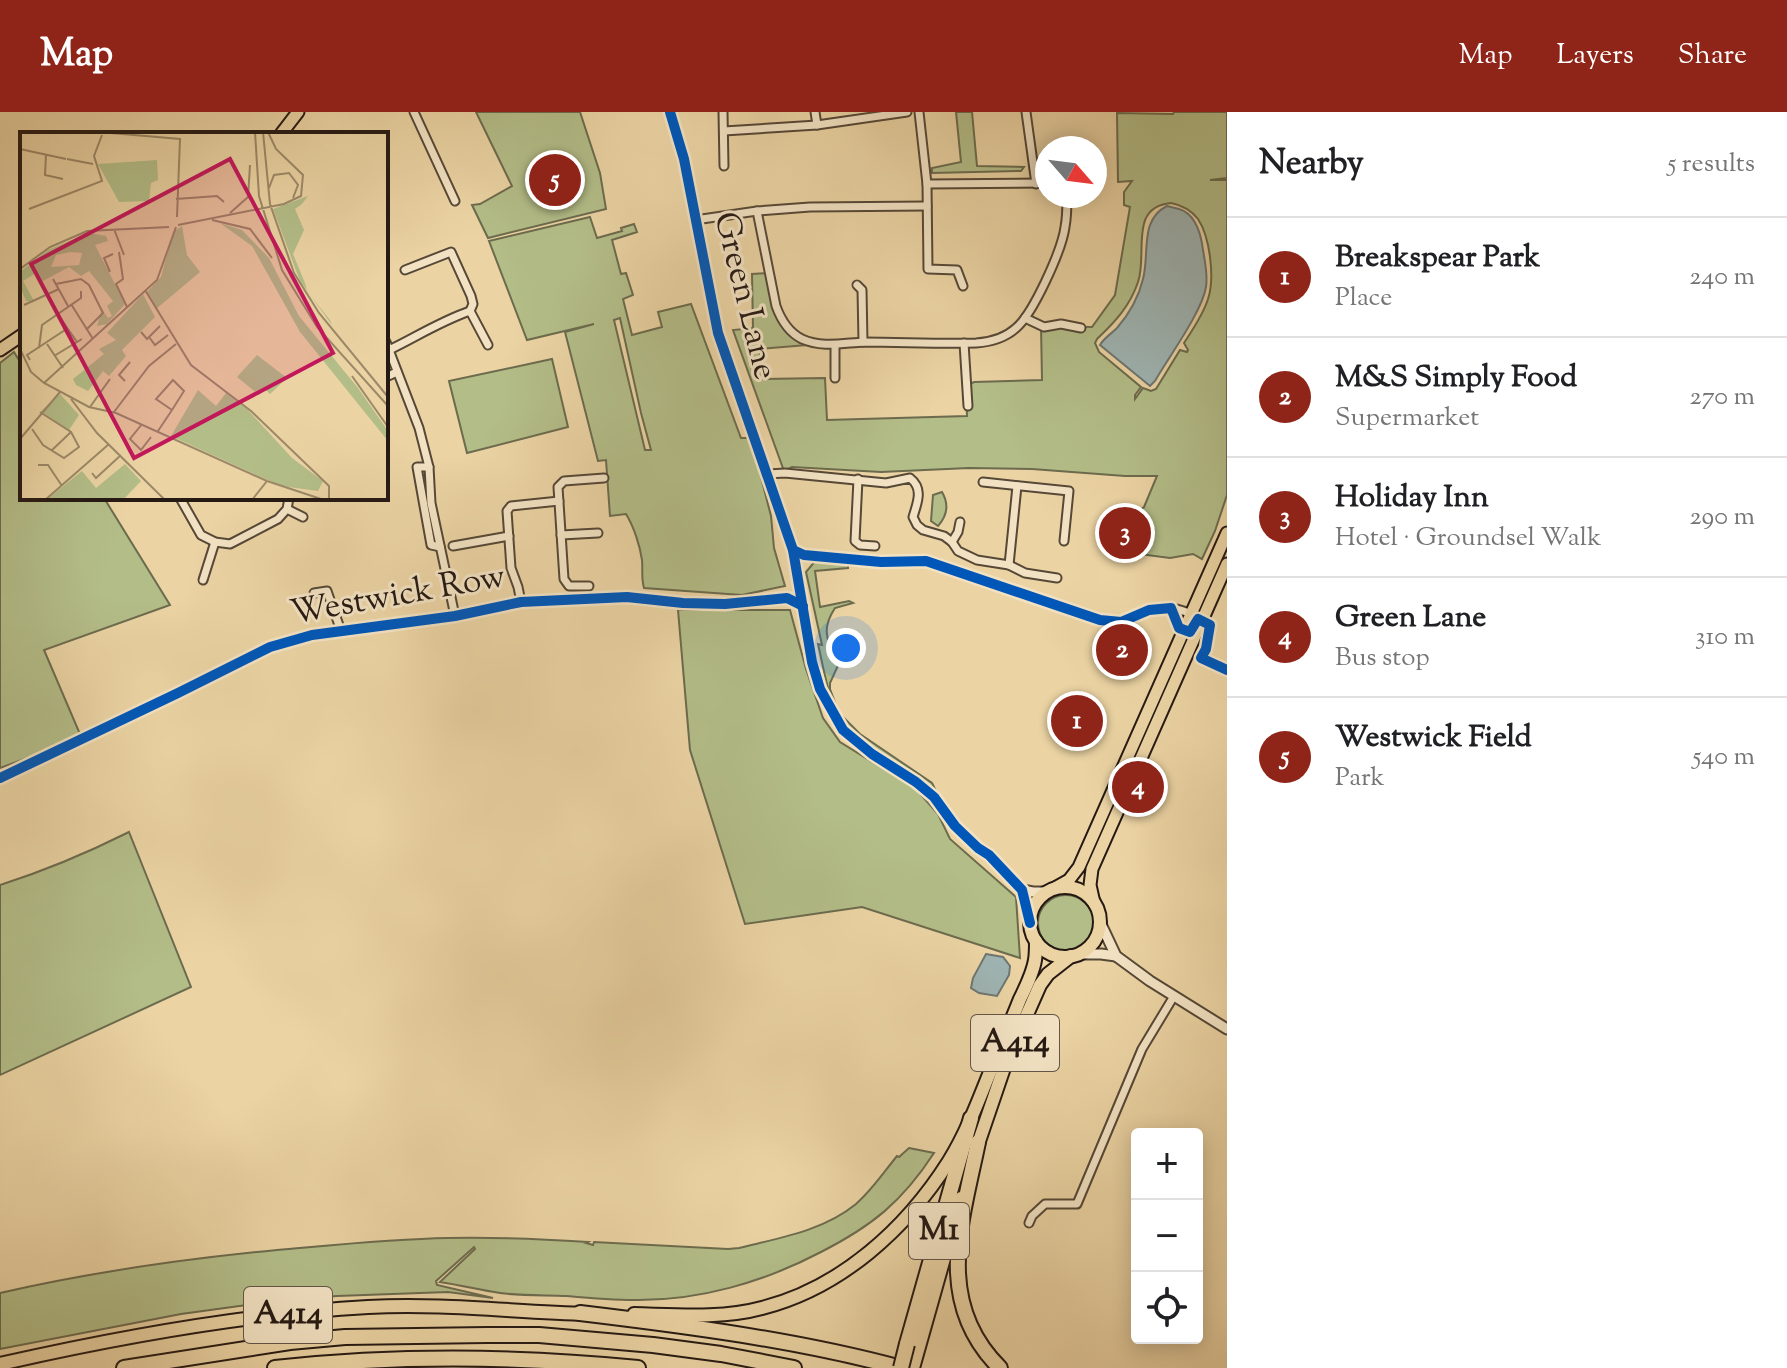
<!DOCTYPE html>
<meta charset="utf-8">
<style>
body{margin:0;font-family:"Sorts Mill Goudy",serif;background:#f6f6f6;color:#202124}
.controls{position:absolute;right:24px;bottom:24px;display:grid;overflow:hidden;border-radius:8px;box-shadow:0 4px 20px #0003}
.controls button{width:72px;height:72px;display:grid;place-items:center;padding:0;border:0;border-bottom:2px solid #e0e0e0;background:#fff;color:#202124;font:40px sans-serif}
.compass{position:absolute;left:1035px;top:24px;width:72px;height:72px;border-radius:50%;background:#fff;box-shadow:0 4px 20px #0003;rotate:118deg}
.you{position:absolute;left:846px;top:536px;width:28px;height:28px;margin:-20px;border:6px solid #fff;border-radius:50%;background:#1a73e8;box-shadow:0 0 0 12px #1a73e833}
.badge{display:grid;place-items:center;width:52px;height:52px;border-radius:50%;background:#8f2418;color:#fff;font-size:26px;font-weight:700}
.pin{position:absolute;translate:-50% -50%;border:4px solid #fff;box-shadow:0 2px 8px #0006}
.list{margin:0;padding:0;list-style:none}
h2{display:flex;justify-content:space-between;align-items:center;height:104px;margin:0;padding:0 32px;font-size:34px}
h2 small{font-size:26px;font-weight:400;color:#757577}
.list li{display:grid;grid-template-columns:52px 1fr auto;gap:24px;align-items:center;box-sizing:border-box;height:120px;padding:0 32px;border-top:2px solid #e0e0e0}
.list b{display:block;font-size:30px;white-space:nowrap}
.list p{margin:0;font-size:26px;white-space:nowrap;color:#757577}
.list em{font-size:26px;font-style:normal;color:#757577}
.icon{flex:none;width:44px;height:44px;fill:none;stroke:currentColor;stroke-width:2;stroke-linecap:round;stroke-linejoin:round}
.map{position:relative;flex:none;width:1227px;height:1256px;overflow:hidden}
header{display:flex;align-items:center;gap:48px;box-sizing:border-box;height:112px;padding:0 40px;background:#8f2418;color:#fff}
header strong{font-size:38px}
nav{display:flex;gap:44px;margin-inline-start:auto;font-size:28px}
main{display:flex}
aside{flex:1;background:#fff}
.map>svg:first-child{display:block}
</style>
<header>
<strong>Map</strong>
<nav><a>Map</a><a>Layers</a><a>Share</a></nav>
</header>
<main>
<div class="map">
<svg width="1227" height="1256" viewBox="0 0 1227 1256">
<rect width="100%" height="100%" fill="#ebd3a3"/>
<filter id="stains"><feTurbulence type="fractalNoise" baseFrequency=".0025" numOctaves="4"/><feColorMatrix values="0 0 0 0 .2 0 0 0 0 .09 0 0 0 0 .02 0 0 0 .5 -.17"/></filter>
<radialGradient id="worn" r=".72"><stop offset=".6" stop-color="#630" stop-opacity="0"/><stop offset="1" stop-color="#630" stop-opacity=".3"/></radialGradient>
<g fill="#b3bd88" stroke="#6c6b4e" stroke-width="2" fill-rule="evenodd">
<polygon points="476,0 580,0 600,61 606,97 488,126 472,93 480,92 512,74"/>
<polygon points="956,0 972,0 977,54 1024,55 1021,59 932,61 932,56 961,50"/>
<path d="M1174,0h53v66l-17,2h17v315l-12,36 -13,28 -9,-5 -23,4 -31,-4 1,-8 -5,-16v-16l9,-7 13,-31h-32l-93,-7 -63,-1 -88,4 -89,-5 -8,4 -51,-141 20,-2 -1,-54 17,-1 7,33 14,24 29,14 -59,5 2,30 63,-1 2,42 140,-4 -1,-30 8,-4 68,-2 -1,-54 51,1 23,-32 15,-88 -6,-2v-13l8,-11 -14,1 -1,-69 56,1zM1171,91c10,2 20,7 27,16 12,18 17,59 10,80 -5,16 -15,30 -24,44l4,7 -1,2 -7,-2 -24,39 -5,2 -8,-3 -8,11v-4l6,-8 -42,-35 -4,-9 2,-4c18,-17 33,-33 41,-57 10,-28 -10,-75 33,-79z"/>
<path d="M590,105l7,21 25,-7 -1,-3 13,-4 3,8 -25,8 9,34 5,-1 7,22 -10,4 9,36 30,-8 -4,-15 33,-8 50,134h10l20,78 3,32 11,38 -43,9 -98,-7c-3,-10 -1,-18 -2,-28 -2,-14 -8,-33 -16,-46l-16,2 -4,-56 -8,1 -33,-129 29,-8 -67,16 -38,-99zM620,206l21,95 10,37h-6l-31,-130z"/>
<polygon points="14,240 22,253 22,386 104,386 170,493 44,538 80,622 63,633 0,656 0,251"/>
<polygon points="552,247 568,315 467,341 449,269"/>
<path d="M942,380c7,12 5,24 -4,34l-7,-5 2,-26z"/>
<path d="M816,448l32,2v6l-33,3 5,36 29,-6 4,2 -18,5c-12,18 -12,34 5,48l3,-3 3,4v3l-5,-1 -11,24v6l9,24 21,21 72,49 8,16c-28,-20 -93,-56 -105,-88 -8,-21 -12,-45 -17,-67l4,1 -16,-73z"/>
<polygon points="678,498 790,498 806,557 823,606 840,630 916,677 938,702 950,727 1016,785 1020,846 862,795 745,812 690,638"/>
<polygon points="1187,524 1190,526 1092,749 1088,747"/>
<path d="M129,720l62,155 -191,88v-190c44,-14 87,-32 129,-53z"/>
<circle cx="1066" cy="811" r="28"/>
<path d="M909,1036l25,5c-32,49 -62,73 -113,99 -57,30 -122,49 -187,48 -22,0 -45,-2 -67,-4 -22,-1 -45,0 -67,-3 -20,-3 -40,-8 -60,-11l35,-33 -1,-2 -38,34 1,4 56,13 -45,-6 -111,4 -36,3 -28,-2 -11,6 -81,11 -181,35v-56c91,-21 184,-34 277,-43 57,-5 114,-11 171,-12 47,-1 93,1 140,4l-2,1 7,2 1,-3 134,7 11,-1c40,-10 84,-17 117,-44 16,-14 28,-32 41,-48l2,1z"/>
</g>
<g fill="#9eb4b2" stroke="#6e7672" stroke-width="2">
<path d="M1167,94c4,1 8,2 12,3 17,5 22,25 24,41 2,12 5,25 3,37 -4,25 -38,71 -51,94l-5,5 -50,-41c4,-7 11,-11 17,-17 12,-14 22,-32 26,-49 7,-26 -4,-59 24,-73z"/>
<polygon points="986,842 1003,845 1010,854 1009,863 997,884 979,881 971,876 973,866"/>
</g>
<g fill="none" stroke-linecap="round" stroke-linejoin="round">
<g stroke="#564837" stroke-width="11">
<g id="minor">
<polyline points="414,0 455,89"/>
<polyline points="723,0 724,54"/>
<polyline points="815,0 817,13"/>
<polyline points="919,0 927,72 928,157 957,158 963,174"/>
<polyline points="1026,0 1036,72"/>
<polyline points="724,19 817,13 907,0"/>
<polyline points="1095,70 1097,70"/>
<polyline points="927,72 1047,71"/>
<path d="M757,99l19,95c5,14 12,26 26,33 20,9 41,4 62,3 37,0 74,2 112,1 14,-1 29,-5 40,-15 17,-14 46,-78 49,-101 2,-10 2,-21 2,-31"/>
<polyline points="695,108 757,99 810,95 927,94"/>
<polyline points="405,158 451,140 471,184 473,192 470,199 488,233"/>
<polyline points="857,173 862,178 863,230"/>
<polyline points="1025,206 1044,215 1061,212 1081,216"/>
<polyline points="386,230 419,316 429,355 431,391 455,504"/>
<polyline points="964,231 968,294"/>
<polyline points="835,233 835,266"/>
<path d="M389,238c27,-13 52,-29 81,-39"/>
<polyline points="386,265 397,260"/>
<polyline points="429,355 417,355 431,433 440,435"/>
<path d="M768,362l17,-1 101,10 24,-5c14,11 7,25 3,39l4,8 6,5 21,6 8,6 6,9 19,9 32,5 16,8 32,5"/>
<polyline points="858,367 855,429 860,433 875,434"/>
<polyline points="983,370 1069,379 1064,429"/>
<polyline points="180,386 201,423 215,430 230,432 278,407 287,397 289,386"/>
<polyline points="287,397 303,405"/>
<polyline points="561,423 598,421"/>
<polyline points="952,430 958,420 960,410"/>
<polyline points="453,434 509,424"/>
<polyline points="1009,453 1017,374"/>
<polyline points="203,468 215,430"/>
<polyline points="589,474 569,474 564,467 558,375 564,369 604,366"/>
<polyline points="314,481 327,479 341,519"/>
<path d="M1028,484l72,24c7,1 14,3 21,2 16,-3 28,-14 45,-14 9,-1 18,3 26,6"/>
<polyline points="521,490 518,475 511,456 507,399 511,394 559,389"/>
<polyline points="1029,1111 1032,1104 1045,1092 1077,1092 1142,937 1174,884"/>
</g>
</g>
<g stroke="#564837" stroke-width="13">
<g id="tertiary">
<polyline points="670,0 684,47 718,221 793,438 812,550 820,577 843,618 872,642 916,670 934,685 955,714 978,736 989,743 1022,778 1030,811"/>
<polyline points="0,666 178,581 270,535 312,523 455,504 521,490 627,485 683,491 725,492 787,486 803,494"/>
<polyline points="1022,778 1033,780 1046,780"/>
<polyline points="1100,810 1116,844 1150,869 1227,917"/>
<polyline points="1078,842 1101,842 1116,844"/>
</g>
</g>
<g stroke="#251913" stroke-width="15">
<g id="primary">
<polyline points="281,22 298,0"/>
<polyline points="0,238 22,223"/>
<polyline points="1053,777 1069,768 1079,755 1227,421"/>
<polyline points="1094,791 1090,773 1092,757 1227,452"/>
</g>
</g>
<g stroke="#251913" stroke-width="16">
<g id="trunk">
<circle cx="1065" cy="810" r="35"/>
<polyline points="976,1038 1006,950 1040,873 1048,862 1071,844"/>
<path d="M634,1202c42,1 88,5 128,-6 79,-20 144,-79 187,-147 18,-29 30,-62 43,-94 9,-23 19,-45 28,-68 6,-12 13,-26 15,-39 1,-6 1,-13 1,-19"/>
<path d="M0,1252c119,-27 246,-50 368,-57 74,-4 146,5 220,7"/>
<polyline points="913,1256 961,1086"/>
</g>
</g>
<g stroke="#251913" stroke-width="18">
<g id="motorway">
<path d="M978,1030c-16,79 -45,160 22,226"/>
<path d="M580,1201c108,13 217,27 321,55"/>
<polyline points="907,1232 971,1006"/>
<polyline points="124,1256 290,1230 345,1225 487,1223 539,1223 653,1233 721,1242 794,1256"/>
<path d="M275,1256c121,-13 243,-12 363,0"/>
</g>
</g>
<use href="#minor" stroke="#f2e2c3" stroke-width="7"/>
<use href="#tertiary" stroke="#f2e2c3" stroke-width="9"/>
<use href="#primary" stroke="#ebd3a3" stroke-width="11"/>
<use href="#trunk" stroke="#ebd3a3" stroke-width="12"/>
<use href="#motorway" stroke="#ebd3a3" stroke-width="14"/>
<g stroke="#251913" stroke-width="18" stroke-linecap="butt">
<polyline id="motorway-bridge" points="901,1256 907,1232"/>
</g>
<use href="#motorway-bridge" stroke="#ebd3a3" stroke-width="14"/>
<g stroke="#f2e2c3" stroke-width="15">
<g id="cycleway">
<polyline points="670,0 684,47 718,221 793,438 812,550 820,577 843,618 872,642 916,670 934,685 955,714 978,736 989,743 1022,778 1030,811"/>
<polyline points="793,438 804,443 881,450 926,449 1100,508 1121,510 1149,498 1171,496 1179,516 1190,520 1198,507 1210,513 1206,537 1201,546 1227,558"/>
<polyline points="0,666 178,581 270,535 312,523 455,504 521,490 627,485 683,491 725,492 787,486 803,494"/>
</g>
</g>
<use href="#cycleway" stroke="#0057b8" stroke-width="10"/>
</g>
<g text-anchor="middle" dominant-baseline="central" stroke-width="6" stroke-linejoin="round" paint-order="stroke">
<g fill="#f2e2c3" stroke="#625548" stroke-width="2">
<rect x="971" y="903" width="88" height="56" rx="6"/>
<rect x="909" y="1091" width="60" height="56" rx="6"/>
<rect x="244" y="1175" width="88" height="56" rx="6"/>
</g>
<g font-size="32" font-weight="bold" fill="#251913">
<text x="1015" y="931">A414</text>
<text x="939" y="1119">M1</text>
<text x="288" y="1203">A414</text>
</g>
<g font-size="34" fill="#251913" stroke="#f2e2c3">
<text transform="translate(744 184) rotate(76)">Green Lane</text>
<text transform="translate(398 484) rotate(-10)">Westwick Row</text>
</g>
</g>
<g transform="translate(20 20)">
<rect width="368" height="368" fill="#ebd3a3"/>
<path d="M137,28l1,20 -7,3 -2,18 -30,1 -21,-38zM288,64l-6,8 -7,5 9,21 -11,24 12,29 2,8 23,29 2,5 -32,-44 -27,-72zM200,91l22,7 27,28 30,58 59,72 30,43v10l-88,-109 -48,-86zM162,94l5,29 13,17 -44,37 -9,-17 14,-15 12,-45zM69,101l17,3 2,5 -13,4 30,59 -18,20 -10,2 5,-17 6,9 4,-2 -5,-10 6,-5 -24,-30 -8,5 -12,-9 -28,15 -5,-9 -13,8 11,20h-8l-6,-15v-14l28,-22zM51,120l11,1 -3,12 -28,2 5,-12zM123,162l12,23 -33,33 4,6 -17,20 -6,-5 -15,20 -12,-6 -3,-6 31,-25 -5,-5 17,-9 -9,-7zM237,223l30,23 -17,16 -5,-5 -6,6 -22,-18zM178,258l18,16 10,-13 21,16 45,49 31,23 -5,10 -37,-5 -110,-50zM40,262l19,21 -10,15 -28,-19zM105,332l16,17 -18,19h-77l36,-29 14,17z" fill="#b3bd88" fill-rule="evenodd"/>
<path fill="none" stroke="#9c8969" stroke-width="2" d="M79,0l81,7 -3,78M235,0l4,64 23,74 35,57 71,79M243,0l7,72 24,69 25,40 69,84M0,17l46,10M26,22l-1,21 18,4M47,27l26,5M249,56l5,-13 15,-2 9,12 -5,13M156,67l41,-3 7,6M9,77l73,-28 -8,-25 8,-21M210,81l18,-16 2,-32M192,88l38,9 22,29M158,93l106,-21 17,-8 2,-21 -27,-26 -8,-17M94,97l10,26M99,120l4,27 -7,5 11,23M0,137l30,-22 37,-16 82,-4M90,140l-6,-14 9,-4M33,147l15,27M36,152l25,-5 8,6 14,28 -17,17M125,158l46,75 60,46 78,75v14M0,160l1,59 10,21 13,11 45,24 27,6 151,68 57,19M51,172l22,35M4,173l35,-16M37,181l20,29M121,200l6,7 13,-13M129,205l6,8 13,-10M27,212l16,24M19,216l3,-23 39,-27v-7M34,224l28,-17M10,228l-3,-5 41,-27M332,244l36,51M105,249l-6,-6 11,-13M24,251l113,-103 19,-53M51,267l26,34 68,67M70,275l20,-28M94,280l35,-46 27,-22M122,292l-12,15 11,11 10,-13M12,297l11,16 21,13 15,-11 -8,-15 -31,-20M138,299l14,-21 12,-19 -11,-11 -17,19 16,11M0,307l40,-47M31,319l20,-19M18,333h10l14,21M72,341l4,5 25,-23M25,368l64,-56M232,368l15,-19"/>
<path fill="#c2185b" fill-opacity="0.15" stroke="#c2185b" stroke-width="4" d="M210,27l103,194 -199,105 -103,-194z"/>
<rect width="368" height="368" fill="none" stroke="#251913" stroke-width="4"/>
</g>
<rect width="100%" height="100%" filter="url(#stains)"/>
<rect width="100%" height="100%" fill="url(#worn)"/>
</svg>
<div class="controls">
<button>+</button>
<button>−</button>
<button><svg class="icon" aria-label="locate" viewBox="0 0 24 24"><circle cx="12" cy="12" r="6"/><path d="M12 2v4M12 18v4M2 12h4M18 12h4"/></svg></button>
</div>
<svg class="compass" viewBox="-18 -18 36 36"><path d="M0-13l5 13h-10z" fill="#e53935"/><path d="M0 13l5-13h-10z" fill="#757577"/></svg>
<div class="you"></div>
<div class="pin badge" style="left:1077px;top:609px">1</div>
<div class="pin badge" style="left:1122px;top:538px">2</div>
<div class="pin badge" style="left:1125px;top:421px">3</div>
<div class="pin badge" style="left:1138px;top:675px">4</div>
<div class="pin badge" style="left:555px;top:68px">5</div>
</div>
<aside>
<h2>Nearby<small>5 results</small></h2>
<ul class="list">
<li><span class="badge">1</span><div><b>Breakspear Park</b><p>Place</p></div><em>240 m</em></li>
<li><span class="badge">2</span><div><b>M&amp;S Simply Food</b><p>Supermarket</p></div><em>270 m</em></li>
<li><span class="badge">3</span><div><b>Holiday Inn</b><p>Hotel · Groundsel Walk</p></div><em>290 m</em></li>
<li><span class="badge">4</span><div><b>Green Lane</b><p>Bus stop</p></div><em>310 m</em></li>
<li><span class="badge">5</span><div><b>Westwick Field</b><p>Park</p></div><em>540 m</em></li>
</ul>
</aside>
</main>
